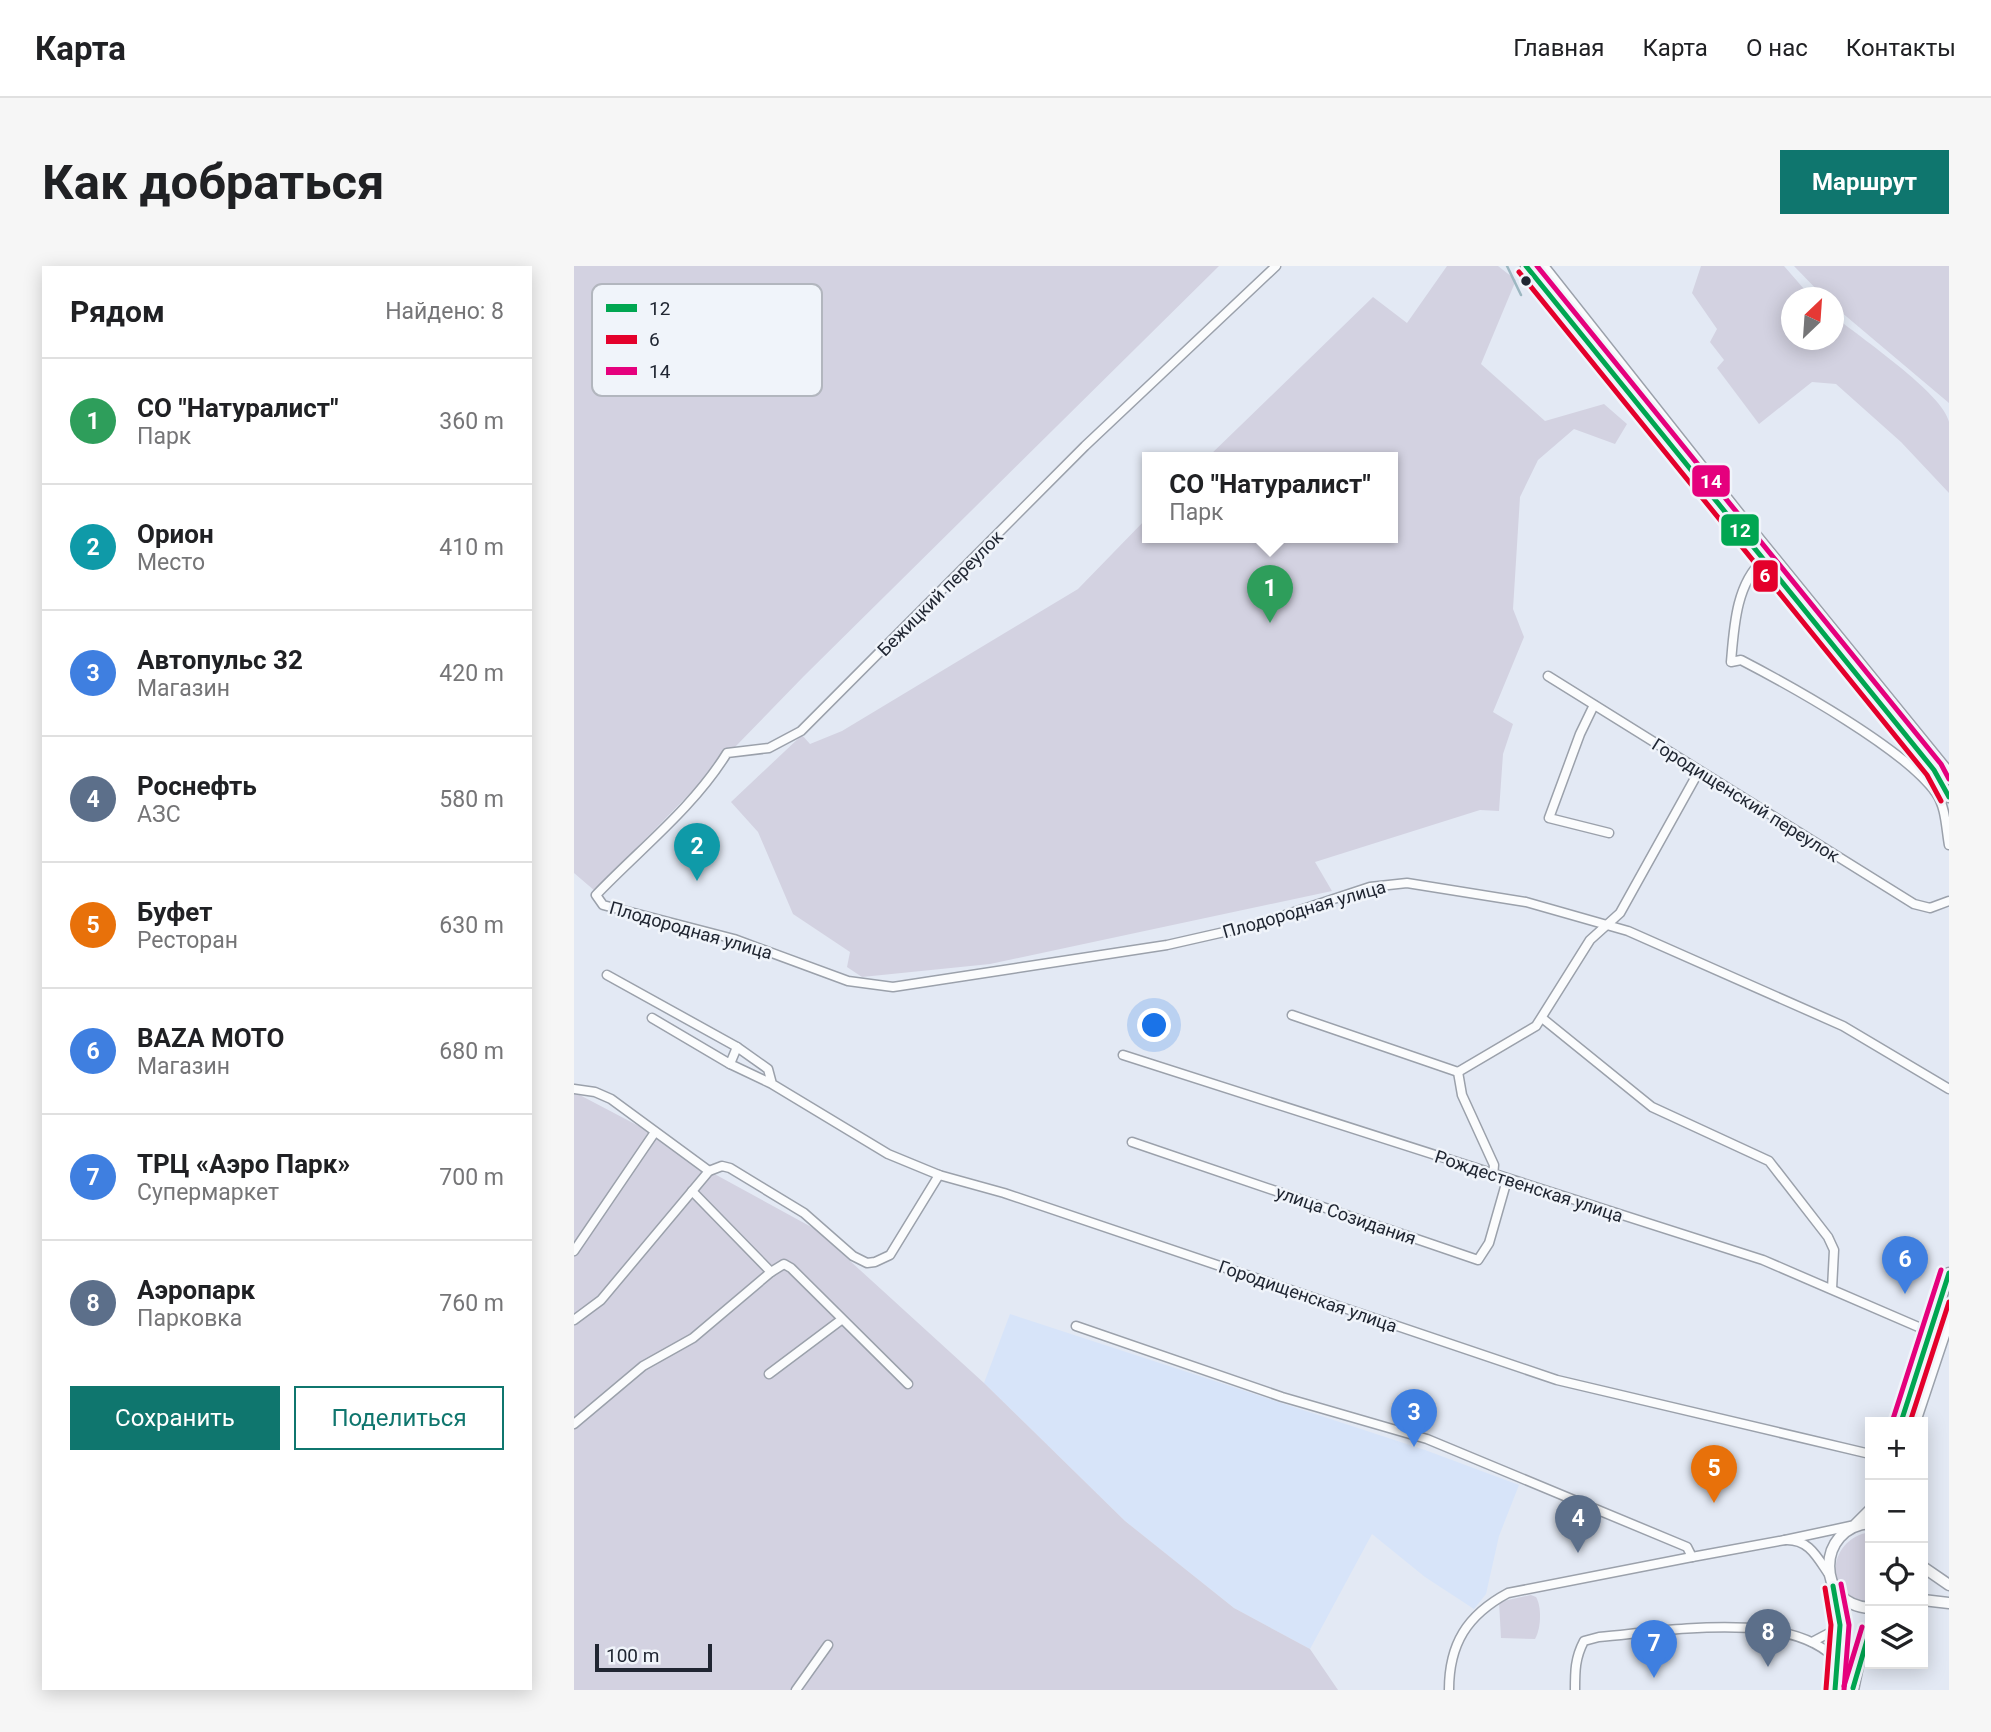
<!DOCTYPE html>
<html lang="ru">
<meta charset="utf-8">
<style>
body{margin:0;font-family:Roboto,sans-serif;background:#f6f6f6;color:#202124}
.controls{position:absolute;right:21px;bottom:21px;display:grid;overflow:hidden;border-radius:0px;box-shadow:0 4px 18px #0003}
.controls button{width:63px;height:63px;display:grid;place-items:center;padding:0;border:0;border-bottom:2px solid #e0e0e0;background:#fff;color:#202124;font:35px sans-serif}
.compass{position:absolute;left:1207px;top:21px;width:63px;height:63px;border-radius:50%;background:#fff;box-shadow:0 4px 18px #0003;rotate:25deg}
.scale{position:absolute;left:21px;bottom:18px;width:117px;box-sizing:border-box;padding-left:7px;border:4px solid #202632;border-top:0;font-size:19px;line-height:24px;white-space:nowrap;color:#202632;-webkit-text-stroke:5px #f0f4fa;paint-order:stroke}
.you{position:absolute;left:581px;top:760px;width:24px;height:24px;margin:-18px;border:5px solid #fff;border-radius:50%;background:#1a73e8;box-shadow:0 0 0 10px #1a73e833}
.badge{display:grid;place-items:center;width:46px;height:46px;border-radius:50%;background:#0f766e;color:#fff;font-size:23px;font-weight:700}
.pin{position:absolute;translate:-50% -58px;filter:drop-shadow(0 2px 4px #0008)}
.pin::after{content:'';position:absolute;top:37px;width:24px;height:21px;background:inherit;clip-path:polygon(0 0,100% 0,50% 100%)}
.popup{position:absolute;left:568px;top:186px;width:256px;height:91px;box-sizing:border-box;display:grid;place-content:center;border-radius:0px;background:#fff;filter:drop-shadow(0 2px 5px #0005);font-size:23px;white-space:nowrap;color:#757577}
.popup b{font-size:26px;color:#202124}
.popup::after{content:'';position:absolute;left:50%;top:100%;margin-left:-14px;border:14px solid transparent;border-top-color:#fff}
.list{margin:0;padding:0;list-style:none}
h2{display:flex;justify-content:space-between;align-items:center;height:91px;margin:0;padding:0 28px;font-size:30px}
h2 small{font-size:23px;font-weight:400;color:#757577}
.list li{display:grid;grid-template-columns:46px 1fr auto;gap:21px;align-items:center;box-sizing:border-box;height:126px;padding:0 28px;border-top:2px solid #e0e0e0}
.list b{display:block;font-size:26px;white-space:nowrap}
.list p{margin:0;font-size:23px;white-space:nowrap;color:#757577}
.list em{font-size:23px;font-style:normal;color:#757577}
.actions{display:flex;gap:14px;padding:21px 28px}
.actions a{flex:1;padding:16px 0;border:2px solid #0f766e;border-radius:0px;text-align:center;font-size:24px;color:#0f766e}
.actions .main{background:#0f766e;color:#fff}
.icon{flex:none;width:38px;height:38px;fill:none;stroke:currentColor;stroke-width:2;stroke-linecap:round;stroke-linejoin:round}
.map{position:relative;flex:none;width:1375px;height:1424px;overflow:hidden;border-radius:0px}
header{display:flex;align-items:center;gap:42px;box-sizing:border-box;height:98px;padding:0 35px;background:#fff;border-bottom:2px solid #e0e0e0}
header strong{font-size:33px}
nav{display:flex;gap:38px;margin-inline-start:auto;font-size:24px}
.intro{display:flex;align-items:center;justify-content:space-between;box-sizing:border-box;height:168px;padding:0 42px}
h1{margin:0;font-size:49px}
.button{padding:18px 32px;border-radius:0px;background:#0f766e;color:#fff;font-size:24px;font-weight:700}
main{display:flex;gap:42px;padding:0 42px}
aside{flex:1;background:#fff;border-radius:0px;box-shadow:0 4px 18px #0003}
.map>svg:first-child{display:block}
</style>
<header>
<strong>Карта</strong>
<nav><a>Главная</a><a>Карта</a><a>О нас</a><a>Контакты</a></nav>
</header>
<div class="intro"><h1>Как добраться</h1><a class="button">Маршрут</a></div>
<main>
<aside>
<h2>Рядом<small>Найдено: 8</small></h2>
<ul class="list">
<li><span class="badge" style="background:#2e9e5b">1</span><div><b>СО &quot;Натуралист&quot;</b><p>Парк</p></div><em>360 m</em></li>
<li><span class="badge" style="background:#0f9aa8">2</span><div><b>Орион</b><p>Место</p></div><em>410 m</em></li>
<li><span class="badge" style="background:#3f7fe0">3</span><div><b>Автопульс 32</b><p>Магазин</p></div><em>420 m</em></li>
<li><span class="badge" style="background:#5c6f8a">4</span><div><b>Роснефть</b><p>АЗС</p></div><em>580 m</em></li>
<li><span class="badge" style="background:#e8710a">5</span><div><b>Буфет</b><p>Ресторан</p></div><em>630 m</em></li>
<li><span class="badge" style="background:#3f7fe0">6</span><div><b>BAZA MOTO</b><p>Магазин</p></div><em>680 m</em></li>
<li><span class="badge" style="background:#3f7fe0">7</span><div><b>ТРЦ «Аэро Парк»</b><p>Супермаркет</p></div><em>700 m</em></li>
<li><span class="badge" style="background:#5c6f8a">8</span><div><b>Аэропарк</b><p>Парковка</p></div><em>760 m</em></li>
</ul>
<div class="actions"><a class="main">Сохранить</a><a>Поделиться</a></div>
</aside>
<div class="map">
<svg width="1375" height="1424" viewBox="0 0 1375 1424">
<rect width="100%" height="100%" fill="#e3e9f4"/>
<polygon fill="#d7e4f9" points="436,1048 851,1184 945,1219 925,1270 912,1328 900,1343 851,1311 798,1268 736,1383 660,1342 551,1255 410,1117"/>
<g fill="#d3d2e1">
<polygon points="0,0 645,0 230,410 21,625 0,607"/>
<polygon points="873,0 924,0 942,14 907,98 971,155 1030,138 1053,158 1041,178 1000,163 964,194 946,231 939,343 950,371 919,446 939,458 929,488 925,545 906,544 741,596 758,625 416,698 288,711 273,701 276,686 219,648 184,566 157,536 228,469 236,478 268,465 504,323 573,252 574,271 818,271 818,191 634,191 799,31 833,57"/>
<path d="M1127,0h83l27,31 -19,1v42h42v-24c24,20 110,78 115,106 0,22 0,48 0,71l-48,-51 -65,-58 -24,-2 -53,42 -42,-56 7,-8 -14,-18 7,-13 -25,-36z"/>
<polygon points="1220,0 1375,0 1375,137 1260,40 1260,32 1250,31"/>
<polygon points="0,826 80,868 135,905 241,963 410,1117 551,1255 660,1342 736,1383 764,1424 0,1424"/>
<path d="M1296,1266v70c-45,1 -47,-62 0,-70z"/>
<path d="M957,1329l5,2c6,10 5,32 -1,42l-34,-1 -2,-36z"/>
</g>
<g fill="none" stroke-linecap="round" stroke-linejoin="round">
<polyline stroke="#9cb7c1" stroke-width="2.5" points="933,0 947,29"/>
<g stroke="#9ba1ab" stroke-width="11">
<g id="minor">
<path d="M702,0l-191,180 -284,285 -32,17 -42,5c-34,55 -87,96 -131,142l7,10 131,34 114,42 45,6 274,-42 88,-20 115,-38 37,-4 119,19 102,29 215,95 106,63"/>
<path d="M1189,294c-27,24 -29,67 -32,102l10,-2c50,26 164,89 195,133 10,14 10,36 13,52"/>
<polyline points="974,410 1340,638 1356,642 1375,635"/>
<polyline points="1020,439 1006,468 975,552 1035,567"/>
<polyline points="33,709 163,781"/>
<polyline points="718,749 884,806"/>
<polyline points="78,752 156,798"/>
<polyline points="968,752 1078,841 1195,895 1254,971 1260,984 1258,1023"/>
<polyline points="549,789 1189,994 1356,1066"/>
<polyline points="884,806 962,760 1016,674 1046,647 1125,505"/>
<polyline points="884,806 888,829 920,899 919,910"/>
<polyline points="198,818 156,798 163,781 194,803 198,818 314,888 365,909 430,927 983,1114 1296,1188"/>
<polyline points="0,823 21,826 37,833 135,905"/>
<polyline points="558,876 904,994 915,977 933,914"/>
<polyline points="118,925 197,1006 210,998 217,1002 334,1118"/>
<polyline points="0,985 81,866"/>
<polyline points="0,1054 27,1034 135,905 148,900 156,902 230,947 279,990 293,997 301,996 316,989 365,909"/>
<polyline points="502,1060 708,1131 853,1173 1113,1281 1118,1291 1211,1274"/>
<polyline points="195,1108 267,1054"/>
<polyline points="0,1158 69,1100 119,1072 197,1006"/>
<path d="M1254,1307c-12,-18 -20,-34 -43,-33l70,-15"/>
<polyline points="1238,1376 1257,1366 1266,1351"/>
<polyline points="222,1424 254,1379"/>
<path d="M875,1424c0,-46 18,-75 59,-97l184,-36"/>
<path d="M1001,1424c0,-19 0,-32 9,-49l15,-4c63,-5 195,-30 240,26"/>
</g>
</g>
<g stroke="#9ba1ab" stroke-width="13">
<g id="major">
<polyline points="952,0 1360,504 1375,531"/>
<polyline points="969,0 1180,267 1375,507"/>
<polyline points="1327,1156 1375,1007"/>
<polyline points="1341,1156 1375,1054"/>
<path d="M1296,1257c-54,4 -55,82 0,85"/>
<polyline points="1282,1258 1296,1244"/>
<polyline points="1349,1301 1375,1319"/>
<polyline points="1349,1334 1375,1337"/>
<polyline points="1261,1424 1267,1368 1261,1327"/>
<polyline points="1279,1424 1286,1390 1296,1364"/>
</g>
</g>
<use href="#minor" stroke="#fbfcfd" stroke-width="8"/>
<use href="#major" stroke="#fbfcfd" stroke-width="10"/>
<g stroke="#f0f4fa" stroke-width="10">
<g id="bus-1">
<polyline points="952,0 1360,504 1375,531"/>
<polyline points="1327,1156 1375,1007"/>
<polyline points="1259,1320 1266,1359 1261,1424"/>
<polyline points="1279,1422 1296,1364"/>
</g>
</g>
<g stroke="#f0f4fa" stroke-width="10">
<g id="bus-2">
<polyline points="945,6 1353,509 1367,535"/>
<polyline points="1336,1156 1375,1036"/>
<polyline points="1251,1322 1257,1359 1252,1423"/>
</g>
</g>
<g stroke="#f0f4fa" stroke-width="10">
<g id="bus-3">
<polyline points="963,0 1367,498 1375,513"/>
<polyline points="1319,1153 1367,1004"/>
<polyline points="1267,1318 1275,1359 1270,1424"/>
<polyline points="1270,1420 1288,1361"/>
</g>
</g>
<use href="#bus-1" stroke="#00a651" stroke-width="5"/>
<use href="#bus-2" stroke="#e4002b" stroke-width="5"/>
<use href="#bus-3" stroke="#e5007d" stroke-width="5"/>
</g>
<circle fill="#202632" stroke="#f0f4fa" stroke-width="2.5" cx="952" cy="15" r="6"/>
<g text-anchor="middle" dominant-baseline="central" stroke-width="5" stroke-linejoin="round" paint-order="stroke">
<g font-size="18" fill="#202632" stroke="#f0f4fa">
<text transform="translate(366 327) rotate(-45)">Бежицкий переулок</text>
<text transform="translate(1172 534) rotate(32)">Городищенский переулок</text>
<text transform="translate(730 643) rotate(-16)">Плодородная улица</text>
<text transform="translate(117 664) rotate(16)">Плодородная улица</text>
<text transform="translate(955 920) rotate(18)">Рождественская улица</text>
<text transform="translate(772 949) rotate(19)">улица Созидания</text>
<text transform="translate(734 1030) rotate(19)">Городищенская улица</text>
</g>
</g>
<rect x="18" y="18" width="230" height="112" rx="10" fill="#f0f4fa" stroke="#b2b6be" stroke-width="2"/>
<rect x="32" y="38" width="31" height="8" fill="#00a651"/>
<rect x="32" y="69" width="31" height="9" fill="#e4002b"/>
<rect x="32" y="101" width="31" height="8" fill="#e5007d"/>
<g font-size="19" fill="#202632">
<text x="75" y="49">12</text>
<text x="75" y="80">6</text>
<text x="75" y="112">14</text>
</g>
<g stroke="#f0f4fa" stroke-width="2.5">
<rect x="1117" y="198" width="40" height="34" rx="7" fill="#e5007d"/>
<rect x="1146" y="247" width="40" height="34" rx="7" fill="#00a651"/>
<rect x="1178" y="293" width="27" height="34" rx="7" fill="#e4002b"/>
</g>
<g font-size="19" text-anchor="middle" font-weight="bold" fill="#fff">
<text x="1137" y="222">14</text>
<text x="1166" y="271">12</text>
<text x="1191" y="316">6</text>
</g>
</svg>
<div class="controls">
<button>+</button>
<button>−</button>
<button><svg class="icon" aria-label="locate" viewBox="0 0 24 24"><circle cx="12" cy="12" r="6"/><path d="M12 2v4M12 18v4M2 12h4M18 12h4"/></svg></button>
<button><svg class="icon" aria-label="layers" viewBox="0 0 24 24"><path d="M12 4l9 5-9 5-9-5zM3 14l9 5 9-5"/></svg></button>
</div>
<svg class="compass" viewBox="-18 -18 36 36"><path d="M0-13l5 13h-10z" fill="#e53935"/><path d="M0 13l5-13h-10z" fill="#757577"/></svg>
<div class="scale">100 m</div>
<div class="you"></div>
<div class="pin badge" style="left:696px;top:357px;background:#2e9e5b">1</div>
<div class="popup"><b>СО &quot;Натуралист&quot;</b>Парк</div>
<div class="pin badge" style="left:123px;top:615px;background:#0f9aa8">2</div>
<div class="pin badge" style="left:840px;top:1181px;background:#3f7fe0">3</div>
<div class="pin badge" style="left:1004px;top:1287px;background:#5c6f8a">4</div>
<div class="pin badge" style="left:1140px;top:1237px;background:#e8710a">5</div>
<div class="pin badge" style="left:1331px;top:1028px;background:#3f7fe0">6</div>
<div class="pin badge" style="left:1080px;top:1412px;background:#3f7fe0">7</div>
<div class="pin badge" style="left:1194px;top:1401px;background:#5c6f8a">8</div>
</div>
</main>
